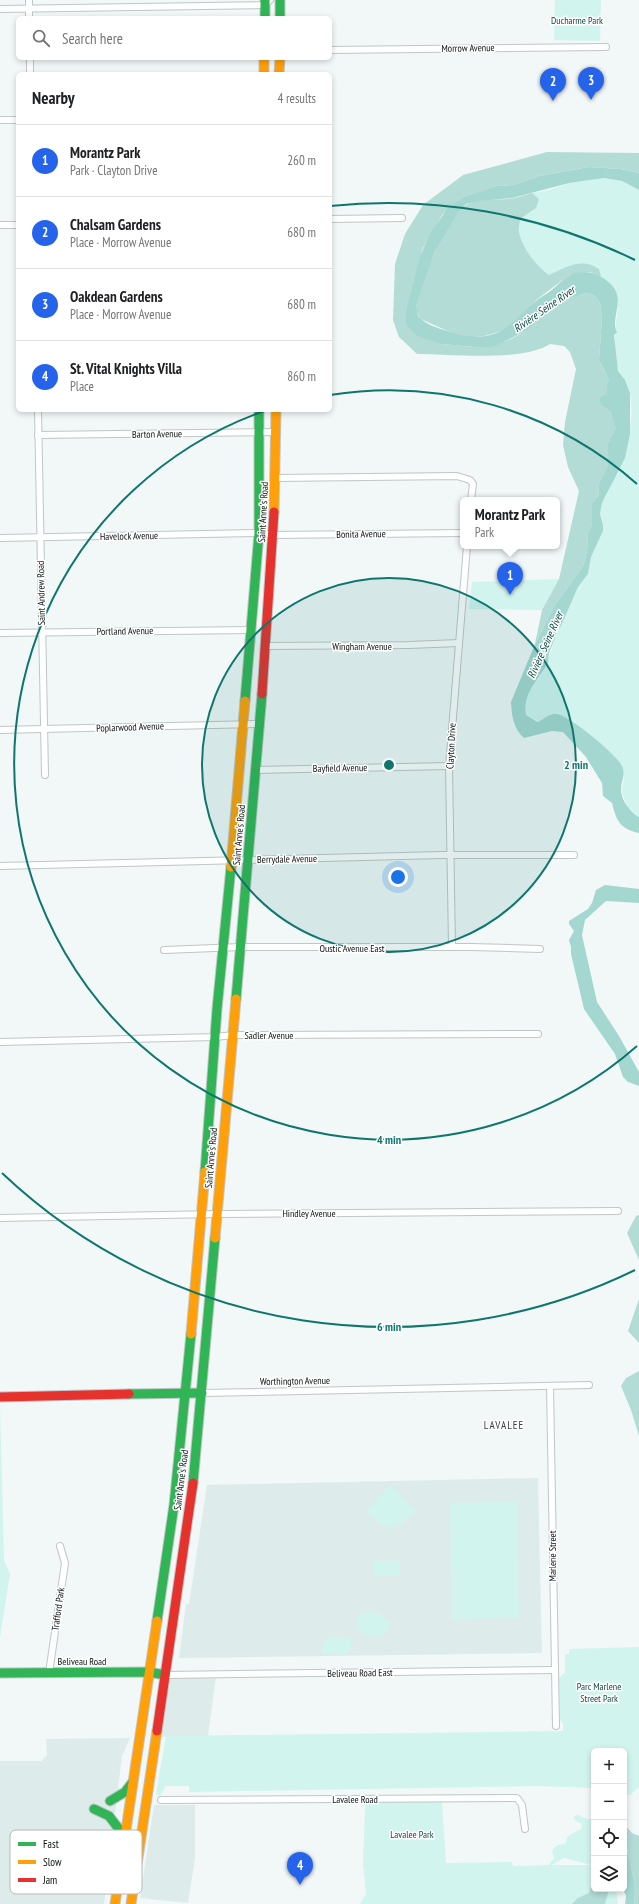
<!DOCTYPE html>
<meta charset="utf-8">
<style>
body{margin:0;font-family:"PT Sans Narrow",sans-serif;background:#f2f2f2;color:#202124}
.controls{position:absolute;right:12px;bottom:12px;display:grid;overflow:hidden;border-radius:6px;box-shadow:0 2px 6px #0003}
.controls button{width:36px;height:36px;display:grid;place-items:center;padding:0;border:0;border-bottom:1px solid #e0e0e0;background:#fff;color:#202124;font:20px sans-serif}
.you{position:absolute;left:398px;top:877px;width:14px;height:14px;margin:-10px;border:3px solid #fff;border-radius:50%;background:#1a73e8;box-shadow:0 0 0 6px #1a73e833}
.badge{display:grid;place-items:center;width:26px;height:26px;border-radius:50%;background:#2563eb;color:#fff;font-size:13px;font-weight:700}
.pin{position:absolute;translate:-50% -33px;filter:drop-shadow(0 1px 2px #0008)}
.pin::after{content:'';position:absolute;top:21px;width:14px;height:12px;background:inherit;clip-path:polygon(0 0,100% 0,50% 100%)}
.popup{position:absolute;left:460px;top:497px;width:100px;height:52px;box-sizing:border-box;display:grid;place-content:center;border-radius:6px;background:#fff;filter:drop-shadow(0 1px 3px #0005);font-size:13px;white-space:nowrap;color:#757577}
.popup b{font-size:15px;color:#202124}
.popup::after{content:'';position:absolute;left:50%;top:100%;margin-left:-8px;border:8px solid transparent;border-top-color:#fff}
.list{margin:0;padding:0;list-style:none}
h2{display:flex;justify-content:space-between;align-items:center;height:52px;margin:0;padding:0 16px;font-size:17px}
h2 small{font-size:13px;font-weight:400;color:#757577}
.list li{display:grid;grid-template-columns:26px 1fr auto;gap:12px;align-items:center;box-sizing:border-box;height:72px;padding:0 16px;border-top:1px solid #e0e0e0}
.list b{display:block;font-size:15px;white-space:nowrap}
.list p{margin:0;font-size:13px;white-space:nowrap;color:#757577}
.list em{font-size:13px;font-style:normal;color:#757577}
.icon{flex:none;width:22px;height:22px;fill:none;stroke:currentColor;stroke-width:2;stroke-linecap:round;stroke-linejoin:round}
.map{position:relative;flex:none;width:639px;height:1904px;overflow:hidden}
.search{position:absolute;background:#fff;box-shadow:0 2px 6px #0003;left:16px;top:16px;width:316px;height:44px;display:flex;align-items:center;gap:10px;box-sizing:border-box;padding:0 14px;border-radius:6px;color:#757577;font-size:15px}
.panel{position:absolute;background:#fff;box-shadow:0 2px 6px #0003;left:16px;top:72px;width:316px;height:340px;border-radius:6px}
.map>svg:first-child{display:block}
</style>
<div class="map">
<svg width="639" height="1904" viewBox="0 0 639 1904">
<rect width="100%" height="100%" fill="#f1f8f7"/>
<g fill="#ddecea">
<polygon points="538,1478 542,1653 179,1658 186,1604 189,1604 207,1485"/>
<polygon points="166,1676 216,1676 208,1736 159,1737"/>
<polygon points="130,1738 122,1756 104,1904 0,1904 0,1761 41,1761 47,1755 46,1739"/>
<polygon points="154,1805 195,1805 195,1859 188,1903 140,1898"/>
</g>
<g fill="#d2f4ef" fill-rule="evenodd">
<polygon points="555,0 601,0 600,41 554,40"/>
<path d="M604,178l18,3 17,9v627l-11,-9 -6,-15 2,-16 -11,-22 -14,-11 -48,-30 -14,8 -12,-7c-1,-11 1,-23 9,-32 2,-2 5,-4 6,-7 6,-11 15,-32 16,-45l5,-5 17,-39 10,-13 3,-17 12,-26v-6l-3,-11 2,-11 5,-8c12,-32 30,-66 23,-101 -2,-10 -9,-16 -12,-25 -6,-19 -3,-41 0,-61l-49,-33 -146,7 109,-89 17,-3 20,-7z"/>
<polygon points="559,579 542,610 469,609 472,582"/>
<polygon points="0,1404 4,1560 10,1574 0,1637"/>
<path d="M390,1485l26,25c-21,21 -28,25 -49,0z"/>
<polygon points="517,1502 519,1618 452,1619 450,1503"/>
<rect x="374" y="1561" width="26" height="14"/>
<path d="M371,1611l10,3 10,11c-6,14 -16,12 -29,8l-4,-6v-9l5,-5z"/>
<path d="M329,1637h22v13l-5,4h-24c0,-7 0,-14 7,-17z"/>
<polygon points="639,1647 639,1787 630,1795 624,1794 624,1751 594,1751 594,1788 537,1786 189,1792 189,1786 166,1786 160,1796 156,1794 166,1736 563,1731 563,1723 560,1720 559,1682 559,1678 565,1672 565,1654 569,1654 569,1649"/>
<path d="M366,1802h76l4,61 66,-1 1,4 36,-1 5,-7 -2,-7c3,-5 6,-7 13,-7l3,-8 13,-7 1,-5 -5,-2 -4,-5 4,-2 11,4h6v70h22l2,15h-258l6,-10 -3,-30 2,-59zM564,1858l27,7h-39z"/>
</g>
<g fill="#b3dcd7">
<path d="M547,152l92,1v20l-18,-4 -32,-2 -50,9 -25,9 -18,1 -33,11 -21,18 -20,35 -16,59 36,35 43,4 26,-9 17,-9 27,-26 31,-11 5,1 4,2 5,7 2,15 -3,42 10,20 -2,14 -5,12 9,6 6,15 -9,16v22l-10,20 1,10 -7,8v20l-4,11 -1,17 -4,15 -28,39 -20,39 7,-34 17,-31 20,-88 -11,-24 -5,-22 2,-23 11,-53 -6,-17 -6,-6 -14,-2c-27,18 -100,10 -133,10l-18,-17 -6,-17 2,-56 10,-30 18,-29 40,-30z"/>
<path d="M532,193l7,6 -3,9 -16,11c0,4 -2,9 -1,13 3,16 18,35 30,43 18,-8 32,-18 50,-6l2,8 -11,-5h-7l-14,3 -34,26 -4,7 -28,23 -19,5 -10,1 -20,-3 -33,-15c-3,-3 -5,-9 -5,-14 2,-21 32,-89 50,-100 11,-7 30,-5 42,-6 8,-1 16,-4 24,-6z"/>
<polygon points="639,1215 639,1260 627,1233 636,1216"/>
<polygon points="639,1299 639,1343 628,1331"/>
<polygon points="639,1371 639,1436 631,1410 621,1386 626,1378"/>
<path d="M624,1824l8,9 7,3v68h-5c4,-25 -10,-54 -10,-80z"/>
<polygon points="594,1865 594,1889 609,1889 605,1904 572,1904 578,1898 589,1893 593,1878 592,1870"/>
</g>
<g fill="#a5d7d1">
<path d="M589,167l32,2 18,4v17l-17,-9 -18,-3 -35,5 -57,15 -33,3 -13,3 -9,10 -23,39 -18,52 2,11c7,8 19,12 29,15 17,6 39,9 56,-1 12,-8 23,-21 34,-30 5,-4 12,-7 17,-12 5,-4 9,-9 14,-12 15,-9 36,-2 46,12 10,14 -4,33 3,44l-3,3 4,36 7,9 5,13v41l-5,24 -23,45 -2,11 3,11v6l-12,26 -3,17 -10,13 -17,39 -5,5c0,9 -5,15 -7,23 -1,3 0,6 -1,9 -10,17 -26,31 -22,52l11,7c6,-2 12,-9 19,-8 12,0 61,41 66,52 4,9 -1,15 -1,24 0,10 10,23 18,27v16c-19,-4 -23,-13 -27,-30l-9,-7 -1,-13 -16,-26 -23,-25 -11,-1 -28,7c-11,-10 -12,-22 -13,-36l24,-58 20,-39 28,-39 4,-15 1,-17 4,-11v-20l7,-8 -1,-10 10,-20v-22l8,-15 -5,-16 -9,-6 -3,-8 8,-4v-10l2,-4 -10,-20 3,-42 -2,-15 -5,-7 -4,-2 -5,-1 -31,11 -27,26 -33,16 -10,2 -43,-4 -25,-8 -10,-10 -1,-7v-10l14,-53 11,-24 16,-23 16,-12 33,-11 18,-1 25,-9z"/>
<polygon points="605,885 639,889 639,903 606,901 585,920 582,935 597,1002 619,1036 639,1072 639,1086 628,1082 623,1077 615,1054 584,1009 571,954 571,947 569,940 574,931 569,924 569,921 588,909 592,903 596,890"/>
<path d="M624,1834c3,23 14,47 10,70h-9l1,-8 -3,-7z"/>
</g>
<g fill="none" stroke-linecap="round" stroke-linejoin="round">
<g stroke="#c1c6c6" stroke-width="8">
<g id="street">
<polyline points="29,0 29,18"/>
<polyline points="0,9 265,5 270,0"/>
<polyline points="330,50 606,47"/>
<polyline points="30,58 30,74"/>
<polyline points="0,120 18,120"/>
<polyline points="330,219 402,218"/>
<polyline points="0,225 18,225"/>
<polyline points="38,410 45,775"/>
<polyline points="38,435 276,432"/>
<polyline points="276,478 457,476 470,480 473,484 471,500"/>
<polyline points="0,538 259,533 273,535 463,533"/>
<polyline points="0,633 251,630"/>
<polyline points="266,646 409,645 459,643"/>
<polyline points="0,730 259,724"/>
<polyline points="255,770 449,766"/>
<polyline points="0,866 442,855 574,855"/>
<polyline points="452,947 449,766 467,546"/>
<polyline points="164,950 240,947 472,947 540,949"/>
<polyline points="0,1042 216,1037 233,1035 538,1034"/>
<polyline points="0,1218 217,1214 618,1211"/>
<polyline points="550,1386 556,1726"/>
<polyline points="202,1393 589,1385"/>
<polyline points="49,1673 65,1563 60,1546"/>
<polyline points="165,1675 555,1670"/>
<polyline points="161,1800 517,1798 522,1805 525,1829"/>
<polyline points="64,1867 121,1867"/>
</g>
</g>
<g stroke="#c1c6c6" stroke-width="11">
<g id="fast">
<polyline points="265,0 265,18"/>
<polyline points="280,0 280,18"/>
<polyline points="245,701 259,533 259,410"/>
<polyline points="236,999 262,694"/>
<polyline points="205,1172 217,1009 231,867"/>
<polyline points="129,1394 202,1393"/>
<polyline points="193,1483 215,1238"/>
<polyline points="157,1621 174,1505 191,1334"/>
<polyline points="0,1673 149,1672 165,1675"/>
<polyline points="110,1801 125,1792 132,1783"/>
<polyline points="94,1809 109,1816 125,1837"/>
</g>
</g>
<g stroke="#c1c6c6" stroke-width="11">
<g id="slow">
<polyline points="264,58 264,74"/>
<polyline points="279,74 280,58"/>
<polyline points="274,512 276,410"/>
<polyline points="231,867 245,701"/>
<polyline points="215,1238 236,999"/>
<polyline points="191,1334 205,1172"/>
<polyline points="115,1904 157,1621"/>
<polyline points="131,1904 157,1731"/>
</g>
</g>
<g stroke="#c1c6c6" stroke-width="11">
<g id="jam">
<polyline points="262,694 274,512"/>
<polyline points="0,1397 129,1394"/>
<polyline points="157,1731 193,1483"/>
</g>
</g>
<use href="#street" stroke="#fdfefe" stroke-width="6"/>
<use href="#fast" stroke="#30b455" stroke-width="9"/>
<use href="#slow" stroke="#ff9f0a" stroke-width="9"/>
<use href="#jam" stroke="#e5322d" stroke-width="9"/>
</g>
<circle cx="389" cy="765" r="187" fill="#0f766e" fill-opacity=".12"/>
<g fill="none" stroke="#0f766e" stroke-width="2">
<circle cx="389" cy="765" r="187"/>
<path d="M637 1046A375 375 0 1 1 267 410M330 395A375 375 0 0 1 637 484"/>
<path d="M635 1270A562 562 0 0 1 2 1173M330 206A562 562 0 0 1 635 260"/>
</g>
<g text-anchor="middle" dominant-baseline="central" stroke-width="3" stroke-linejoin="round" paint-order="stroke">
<g font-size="10" fill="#0c4b45" stroke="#fff">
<text x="577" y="20">Ducharme Park</text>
<text x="599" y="1686">Parc Marlene<tspan x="599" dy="12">Street Park</tspan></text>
<text x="412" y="1834">Lavalee Park</text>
</g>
<g font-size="10" fill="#0d1111" stroke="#fff">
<text transform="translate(468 48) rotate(-1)">Morrow Avenue</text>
<text transform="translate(157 434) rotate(-1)">Barton Avenue</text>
<text transform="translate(263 512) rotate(-87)">Saint Anne's Road</text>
<text transform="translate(361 534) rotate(-1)">Bonita Avenue</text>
<text transform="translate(129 536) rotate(-1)">Havelock Avenue</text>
<text transform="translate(41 593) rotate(-91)">Saint Andrew Road</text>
<text transform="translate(125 631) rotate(-1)">Portland Avenue</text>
<text x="362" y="646">Wingham Avenue</text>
<text transform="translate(130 727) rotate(-2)">Poplarwood Avenue</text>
<text transform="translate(451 746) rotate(-87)">Clayton Drive</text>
<text transform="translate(340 768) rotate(-1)">Bayfield Avenue</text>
<text transform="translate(239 835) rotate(-85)">Saint Anne's Road</text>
<text transform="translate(287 859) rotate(-1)">Berrydale Avenue</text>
<text x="352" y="948">Oustic Avenue East</text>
<text x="269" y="1035">Sadler Avenue</text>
<text transform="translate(211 1158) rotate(-85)">Saint Anne's Road</text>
<text x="309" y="1213">Hindley Avenue</text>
<text transform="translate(295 1381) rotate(-1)">Worthington Avenue</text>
<text transform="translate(181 1480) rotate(-83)">Saint Anne's Road</text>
<text transform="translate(552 1556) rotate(-90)">Marlene Street</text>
<text transform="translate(58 1609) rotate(-82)">Trafford Park</text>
<text x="82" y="1661">Beliveau Road</text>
<text transform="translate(360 1673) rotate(-1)">Beliveau Road East</text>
<text x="355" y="1799">Lavalee Road</text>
</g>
<g font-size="11" font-style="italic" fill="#064742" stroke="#fff">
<text transform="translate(544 309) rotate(-35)">Rivière Seine River</text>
<text transform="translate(545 645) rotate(-66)">Rivière Seine River</text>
</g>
<g font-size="11" letter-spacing="1" fill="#353f3e" stroke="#fff">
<text x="504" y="1425">LAVALEE</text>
</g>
</g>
<rect x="10" y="1830" width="132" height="64" rx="6" fill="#fff" stroke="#b6b8b8" stroke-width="1"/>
<rect x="18" y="1842" width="18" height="4" fill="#30b455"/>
<rect x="18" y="1860" width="18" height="4" fill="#ff9f0a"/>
<rect x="18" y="1878" width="18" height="4" fill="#e5322d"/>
<g font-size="11" fill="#0d1111">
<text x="43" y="1848">Fast</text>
<text x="43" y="1866">Slow</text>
<text x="43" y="1884">Jam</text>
</g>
<circle cx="389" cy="765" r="6" fill="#0f766e" stroke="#fff" stroke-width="2"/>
<g font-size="12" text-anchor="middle" font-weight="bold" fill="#0f766e" stroke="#fff" stroke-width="3" stroke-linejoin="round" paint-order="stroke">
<text x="576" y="769">2 min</text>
<text x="389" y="1144">4 min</text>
<text x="389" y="1331">6 min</text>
</g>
</svg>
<div class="controls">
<button>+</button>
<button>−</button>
<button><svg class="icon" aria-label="locate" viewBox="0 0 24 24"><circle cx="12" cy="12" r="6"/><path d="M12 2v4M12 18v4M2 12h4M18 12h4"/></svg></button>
<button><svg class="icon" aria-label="layers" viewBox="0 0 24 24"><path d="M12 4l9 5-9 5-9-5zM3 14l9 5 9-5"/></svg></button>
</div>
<div class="you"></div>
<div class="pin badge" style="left:510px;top:595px">1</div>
<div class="popup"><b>Morantz Park</b>Park</div>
<div class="pin badge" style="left:553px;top:101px">2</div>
<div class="pin badge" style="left:591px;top:100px">3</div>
<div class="pin badge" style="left:300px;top:1885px">4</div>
<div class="search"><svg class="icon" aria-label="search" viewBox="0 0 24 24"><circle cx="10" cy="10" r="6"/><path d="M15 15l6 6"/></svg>Search here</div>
<section class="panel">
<h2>Nearby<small>4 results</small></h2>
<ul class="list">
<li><span class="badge">1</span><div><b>Morantz Park</b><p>Park · Clayton Drive</p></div><em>260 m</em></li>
<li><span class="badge">2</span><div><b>Chalsam Gardens</b><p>Place · Morrow Avenue</p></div><em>680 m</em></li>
<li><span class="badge">3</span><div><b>Oakdean Gardens</b><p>Place · Morrow Avenue</p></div><em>680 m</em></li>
<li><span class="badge">4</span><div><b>St. Vital Knights Villa</b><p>Place</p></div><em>860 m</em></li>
</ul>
</section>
</div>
